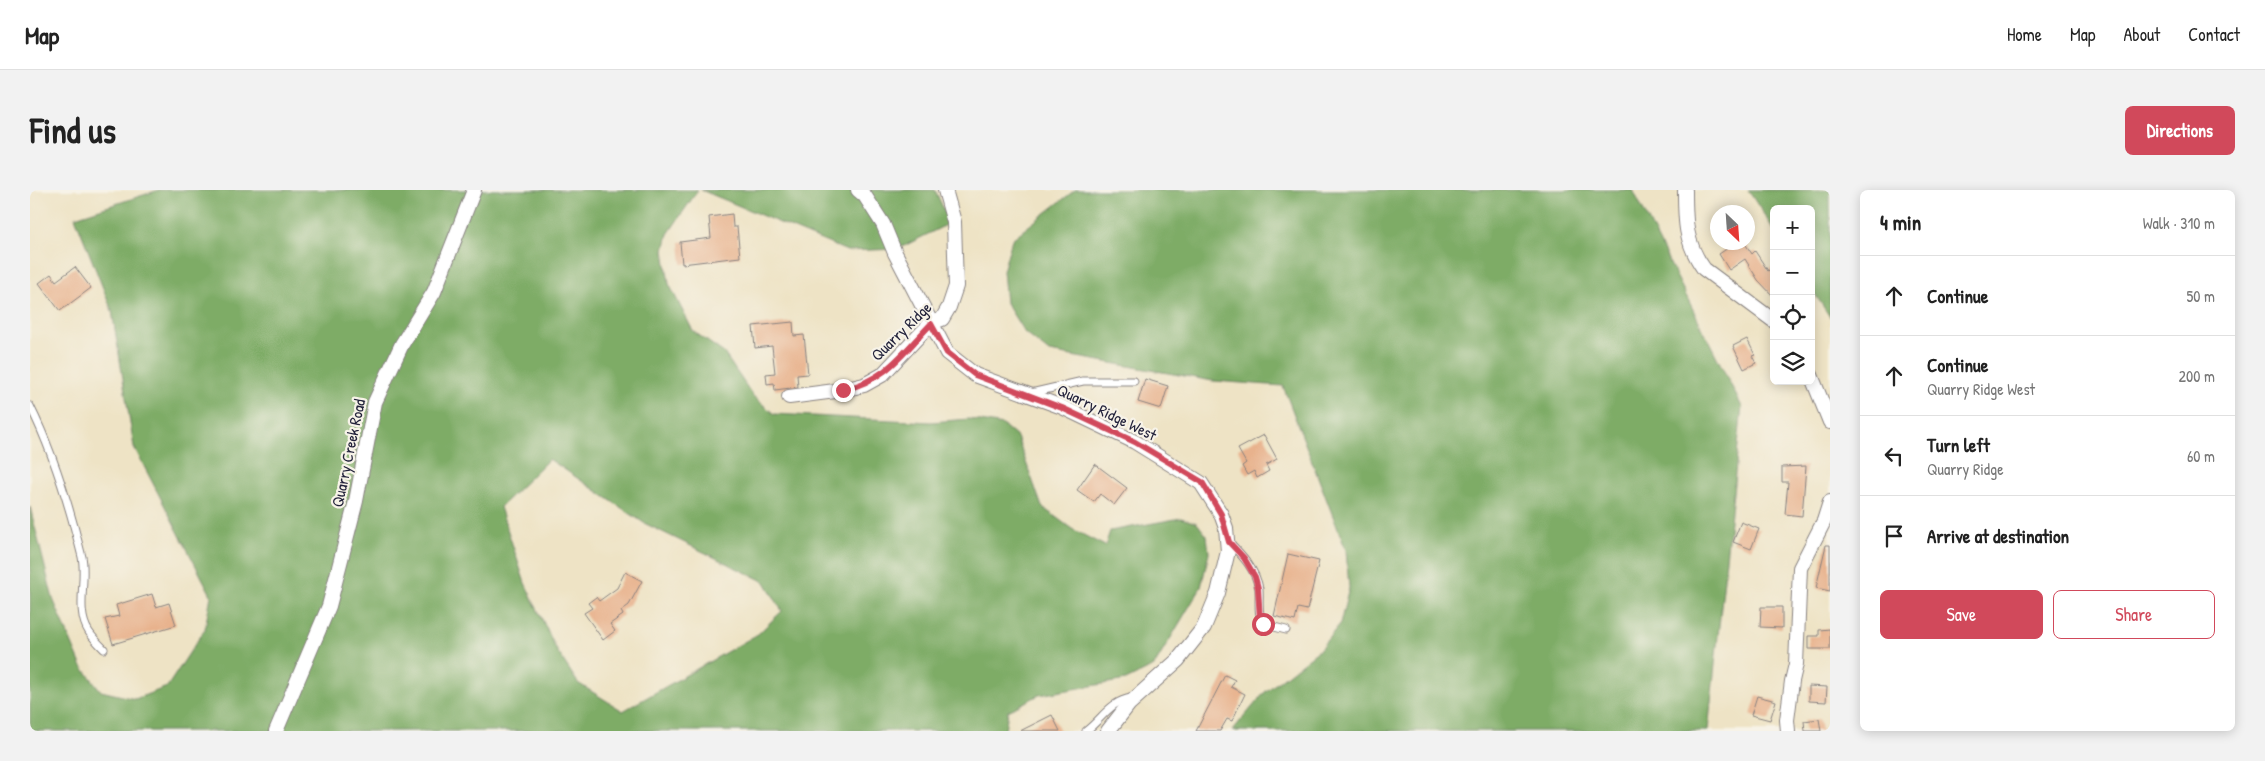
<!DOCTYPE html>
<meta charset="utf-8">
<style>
body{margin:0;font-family:"Patrick Hand",sans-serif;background:#f2f2f2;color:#222}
.controls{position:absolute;right:15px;top:15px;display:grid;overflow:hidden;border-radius:8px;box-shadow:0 2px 12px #0003}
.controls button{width:45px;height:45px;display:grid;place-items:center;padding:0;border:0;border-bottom:1px solid #e0e0e0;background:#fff;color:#222;font:25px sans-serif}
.compass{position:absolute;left:1680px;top:15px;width:45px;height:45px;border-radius:50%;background:#fff;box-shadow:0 2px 12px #0003;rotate:155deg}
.stop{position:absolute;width:15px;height:15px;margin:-11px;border:4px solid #d1495b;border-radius:50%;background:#fff}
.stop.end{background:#d1495b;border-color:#fff;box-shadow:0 1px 5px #0008}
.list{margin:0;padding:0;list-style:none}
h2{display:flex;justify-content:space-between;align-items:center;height:65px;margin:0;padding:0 20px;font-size:21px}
h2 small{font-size:16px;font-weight:400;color:#767676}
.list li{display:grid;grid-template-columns:32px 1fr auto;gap:15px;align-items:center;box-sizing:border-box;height:80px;padding:0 20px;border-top:1px solid #e0e0e0}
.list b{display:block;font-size:19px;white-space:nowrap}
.list p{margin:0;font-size:16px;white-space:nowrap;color:#767676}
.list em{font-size:16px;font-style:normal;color:#767676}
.actions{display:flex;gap:10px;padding:15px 20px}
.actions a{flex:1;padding:11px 0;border:1px solid #d1495b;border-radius:8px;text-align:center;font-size:18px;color:#d1495b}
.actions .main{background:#d1495b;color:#fff}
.icon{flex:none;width:28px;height:28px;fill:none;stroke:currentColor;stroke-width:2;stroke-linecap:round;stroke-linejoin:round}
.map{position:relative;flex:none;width:1800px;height:541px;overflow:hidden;border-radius:8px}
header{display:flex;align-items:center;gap:30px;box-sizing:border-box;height:70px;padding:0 25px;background:#fff;border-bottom:1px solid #e0e0e0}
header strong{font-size:24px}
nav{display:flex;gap:28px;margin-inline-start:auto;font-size:18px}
.intro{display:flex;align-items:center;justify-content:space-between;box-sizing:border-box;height:120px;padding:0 30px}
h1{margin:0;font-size:35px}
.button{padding:12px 22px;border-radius:8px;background:#d1495b;color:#fff;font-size:18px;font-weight:700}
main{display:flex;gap:30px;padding:0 30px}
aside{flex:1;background:#fff;border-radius:8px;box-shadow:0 2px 12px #0003}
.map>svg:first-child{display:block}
</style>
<header>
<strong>Map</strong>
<nav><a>Home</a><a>Map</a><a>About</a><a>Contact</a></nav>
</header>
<div class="intro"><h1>Find us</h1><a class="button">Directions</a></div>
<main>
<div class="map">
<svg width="1800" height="541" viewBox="0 0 1800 541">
<rect width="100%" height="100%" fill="#f7f3e8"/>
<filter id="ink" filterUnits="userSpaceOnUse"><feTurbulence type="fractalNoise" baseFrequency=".02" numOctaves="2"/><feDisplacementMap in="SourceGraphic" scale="10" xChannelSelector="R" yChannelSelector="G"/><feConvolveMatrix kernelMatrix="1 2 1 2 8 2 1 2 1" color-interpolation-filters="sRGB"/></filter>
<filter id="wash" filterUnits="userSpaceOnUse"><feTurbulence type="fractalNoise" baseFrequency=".0096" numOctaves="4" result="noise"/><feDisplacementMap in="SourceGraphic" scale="20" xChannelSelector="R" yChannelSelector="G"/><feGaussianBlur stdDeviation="1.12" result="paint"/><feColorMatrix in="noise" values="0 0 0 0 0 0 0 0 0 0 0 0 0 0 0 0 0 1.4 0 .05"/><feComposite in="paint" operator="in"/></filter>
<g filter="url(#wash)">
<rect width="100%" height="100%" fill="#eee3c5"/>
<g fill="#7eac66" stroke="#506750" fill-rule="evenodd">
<path d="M129,0h539l-30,44 -4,16 5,34 24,47 31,22 29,43 21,18 157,8 38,-3 34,6 14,12 25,70 30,22 33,17 5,-15 71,-13 16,5 10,13 2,17 -8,34 -47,79 -28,14 -87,15 -31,16 -3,20h-975v-224l23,92 28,66 20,26 34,8 32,-12 38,-58 6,-34 -77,-148 -22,-136 -37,-94zM519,269l95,64 121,59 17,29 -24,23 -135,77 -45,-28 -21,-32 -32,-68 -25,-76z"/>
<polygon points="671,0 905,0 920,33 868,59 817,61"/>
<polygon points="1045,0 1603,0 1712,217 1678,541 1202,541 1235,502 1289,460 1310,434 1319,398 1316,360 1253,196 1183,191 1019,162 994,142 976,113 973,81 982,49"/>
<polygon points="1718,0 1800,0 1800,127 1781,98 1781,19 1744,19 1744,40"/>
</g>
<g id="blocks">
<g fill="#e8b28d">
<polygon points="702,24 703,37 707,37 710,67 652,74 650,52 681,48 679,27"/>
<polygon points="1707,52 1714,52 1722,64 1725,61 1738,81 1744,76 1744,107 1728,90 1715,69 1699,80 1689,64"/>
<polygon points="45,77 61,98 30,121 9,93 21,84 26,91"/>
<polygon points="763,132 764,146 774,145 778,184 767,185 768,197 745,200 744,193 737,194 736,184 745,183 742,156 725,158 723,136"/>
<polygon points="1717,149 1725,165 1722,166 1726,173 1714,179 1703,156"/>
<polygon points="1115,189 1138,196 1131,219 1108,212"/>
<polygon points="1234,245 1247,269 1236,275 1239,281 1227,288 1224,281 1217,285 1212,276 1216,273 1208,259"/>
<polygon points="1065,274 1097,298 1084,315 1070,304 1064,312 1047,300"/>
<polygon points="1776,276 1772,326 1755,324 1758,292 1752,292 1752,277"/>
<polygon points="1711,332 1729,339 1721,359 1703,352"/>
<polygon points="1796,355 1800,355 1800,401 1786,398"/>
<polygon points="1258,364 1289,371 1277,420 1268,418 1265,431 1244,426"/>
<polygon points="595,382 612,391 599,415 591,421 593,425 580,434 585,441 573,450 554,423 562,418 558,413 566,407 569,411 587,398"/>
<polygon points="122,404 126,417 139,413 146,435 83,454 75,429 89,426 86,415"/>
<polygon points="1731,417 1752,417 1752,438 1730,437"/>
<polygon points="1800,439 1800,459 1778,459 1778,446 1789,446 1789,440"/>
<polygon points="1195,485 1205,490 1201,497 1215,504 1202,531 1197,529 1190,541 1166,541"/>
<polygon points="1779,496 1797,497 1796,512 1779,511"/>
<polygon points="1727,506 1746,511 1740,530 1721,525"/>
<polygon points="1022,525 1030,541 990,541"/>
<polygon points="1789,529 1791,541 1775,541 1774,531"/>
</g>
</g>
</g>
<g filter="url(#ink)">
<use href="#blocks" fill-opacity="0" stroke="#888280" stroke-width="1"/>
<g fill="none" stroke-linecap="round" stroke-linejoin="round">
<g stroke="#888280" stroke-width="9">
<g id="service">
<polyline points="1001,203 1053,191 1104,191"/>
<path d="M0,216c24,48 39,98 52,151 5,23 -7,54 7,75 4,6 10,12 15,17"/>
<path d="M1199,352c13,13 27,28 30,47 1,11 -2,25 4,35l23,6"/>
<path d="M1056,541c17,-13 24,-30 46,-33"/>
</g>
</g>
<g stroke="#888280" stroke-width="16">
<g id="minor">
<polyline points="828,0 835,6 853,34 865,63 917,163 945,185 1032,217 1105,252 1171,293 1191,324 1196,338 1198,361 1188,403 1174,437 1148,470 1099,514 1078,541"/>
<path d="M1655,0c0,31 0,53 19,79l70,52"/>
<polyline points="1781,185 1800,232"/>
<polyline points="759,207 813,200 834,195 852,185 901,133 912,129 919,117 926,96 924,32 915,0"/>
<polyline points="246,541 299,416 326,311 345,212 372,154 404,102 444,0"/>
<polyline points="1758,541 1757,530 1762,491 1766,474 1770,378 1794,331 1800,312"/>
</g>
</g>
<use href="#service" stroke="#fff" stroke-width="7"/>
<use href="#minor" stroke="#fff" stroke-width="14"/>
</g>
</g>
<g fill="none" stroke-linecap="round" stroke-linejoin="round" filter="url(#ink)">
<path stroke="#d1495b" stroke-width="6" d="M813,200c44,-11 58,-35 88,-66l16,29 28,22 87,33 73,34 67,40 19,32 8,28 15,16 11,19 3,11 2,32 3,4"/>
</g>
<g text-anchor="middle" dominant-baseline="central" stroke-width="4.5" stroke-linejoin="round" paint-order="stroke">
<g font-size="16" fill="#22223b" stroke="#f7f3e8">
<text transform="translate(871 141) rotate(-44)">Quarry Ridge</text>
<text transform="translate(1077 222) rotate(26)">Quarry Ridge West</text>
<text transform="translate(318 263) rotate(-78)">Quarry Creek Road</text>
</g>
</g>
</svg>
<div class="controls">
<button>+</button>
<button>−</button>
<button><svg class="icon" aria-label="locate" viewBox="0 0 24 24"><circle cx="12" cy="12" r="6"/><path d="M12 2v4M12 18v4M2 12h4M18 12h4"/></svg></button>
<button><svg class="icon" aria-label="layers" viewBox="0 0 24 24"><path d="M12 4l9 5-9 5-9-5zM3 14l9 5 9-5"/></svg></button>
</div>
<svg class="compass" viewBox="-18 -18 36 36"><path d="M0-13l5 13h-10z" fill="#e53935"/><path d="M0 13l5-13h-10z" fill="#767676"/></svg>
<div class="stop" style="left:1233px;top:434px"></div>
<div class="stop end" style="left:813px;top:200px"></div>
</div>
<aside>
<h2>4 min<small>Walk · 310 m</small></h2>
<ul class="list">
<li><svg class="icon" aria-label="ahead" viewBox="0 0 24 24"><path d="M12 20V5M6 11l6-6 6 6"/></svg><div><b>Continue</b></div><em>50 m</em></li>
<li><svg class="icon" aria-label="ahead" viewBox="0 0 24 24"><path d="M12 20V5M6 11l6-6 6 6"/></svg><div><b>Continue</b><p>Quarry Ridge West</p></div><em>200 m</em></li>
<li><svg class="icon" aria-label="left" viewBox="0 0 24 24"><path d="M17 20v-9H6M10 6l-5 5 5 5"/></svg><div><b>Turn left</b><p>Quarry Ridge</p></div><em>60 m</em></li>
<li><svg class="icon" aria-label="arrive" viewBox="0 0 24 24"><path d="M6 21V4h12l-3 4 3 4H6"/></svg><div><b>Arrive at destination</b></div></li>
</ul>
<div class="actions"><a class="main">Save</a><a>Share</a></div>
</aside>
</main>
